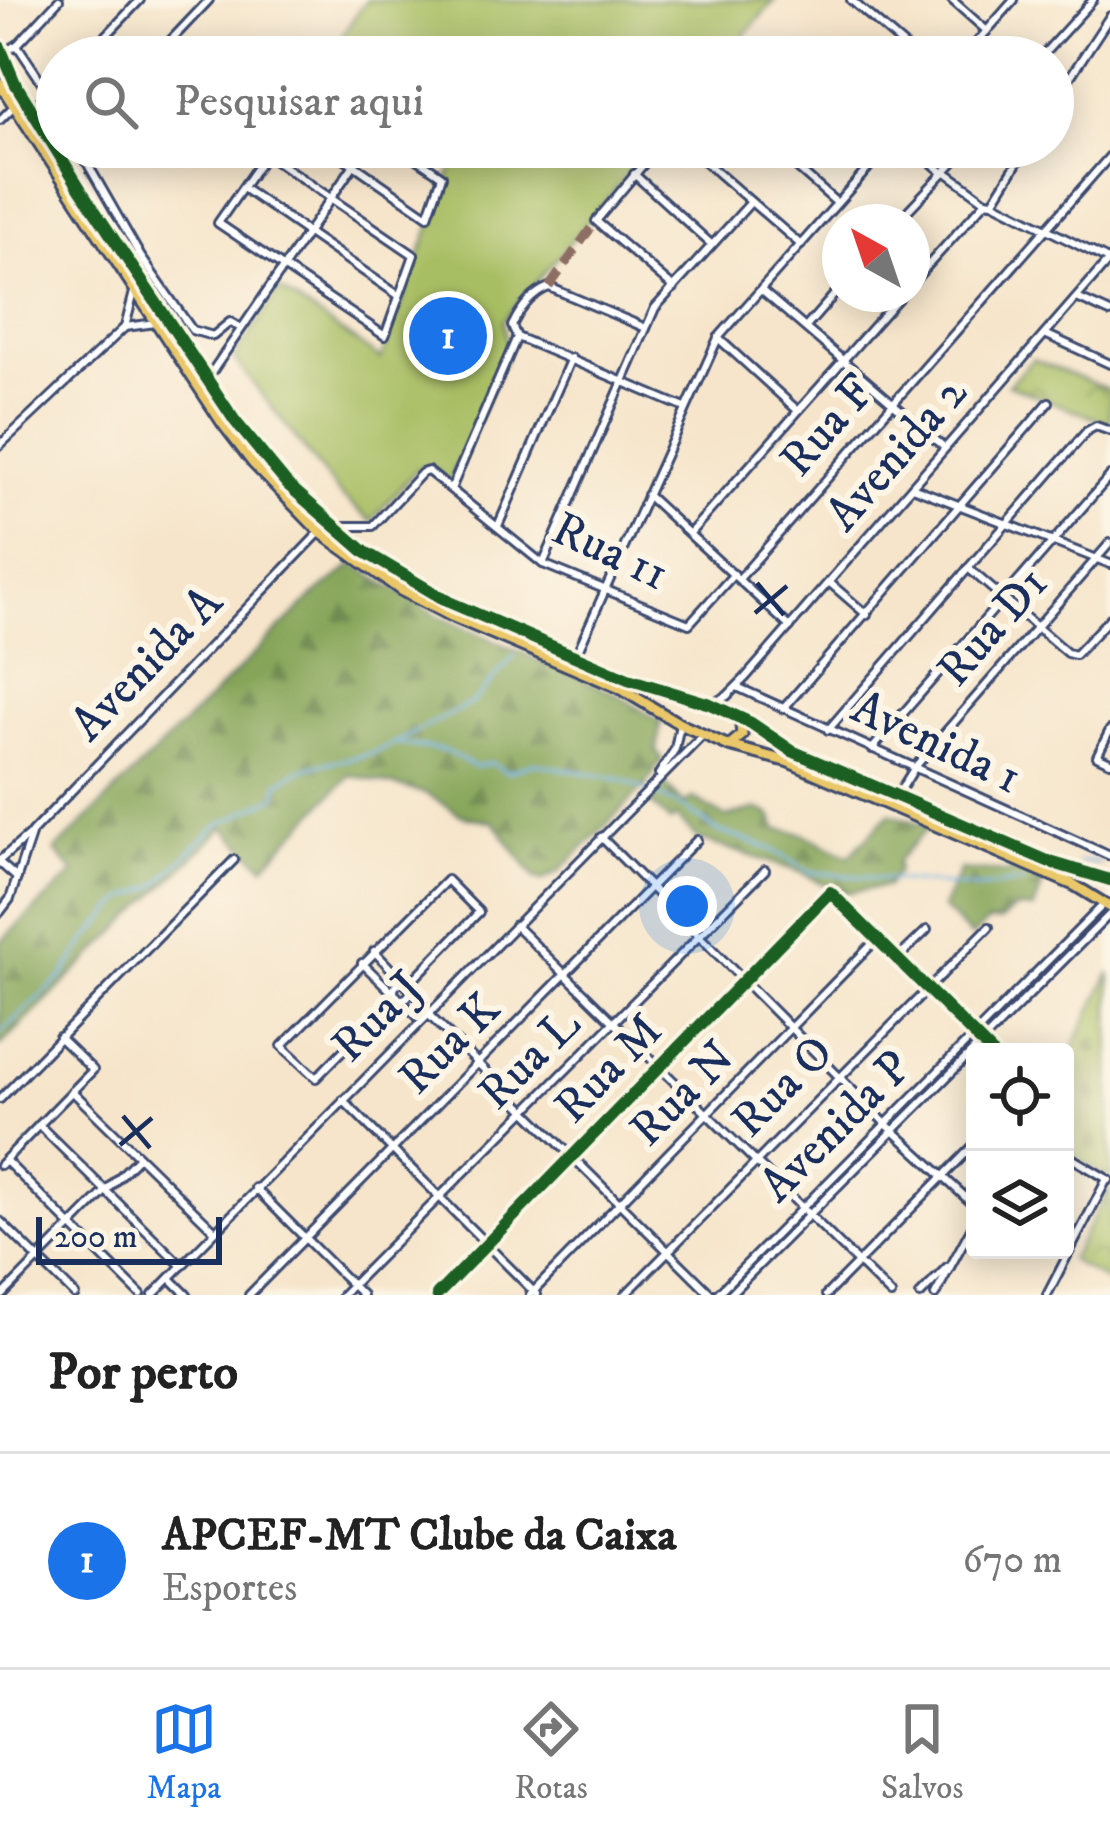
<!DOCTYPE html>
<html lang="pt">
<style>
body{margin:0;font-family:"IM FELL DW Pica",serif;background:#f2f2f2;color:#222}
.controls{position:absolute;right:36px;bottom:36px;display:grid;overflow:hidden;border-radius:12px;box-shadow:0 6px 30px #0003}
.controls button{width:108px;height:108px;display:grid;place-items:center;padding:0;border:0;border-bottom:3px solid #e0e0e0;background:#fff;color:#222;font:60px sans-serif}
.compass{position:absolute;left:822px;top:204px;width:108px;height:108px;border-radius:50%;background:#fff;box-shadow:0 6px 30px #0003;rotate:320deg}
.scale{position:absolute;left:36px;bottom:30px;width:186px;box-sizing:border-box;padding-left:12px;border:6px solid #1b2f5e;border-top:0;font-size:33px;line-height:42px;white-space:nowrap;color:#1b2f5e;-webkit-text-stroke:9px #fcf5e5;paint-order:stroke}
.you{position:absolute;left:687px;top:906px;width:42px;height:42px;margin:-30px;border:9px solid #fff;border-radius:50%;background:#1a73e8;box-shadow:0 0 0 18px #1a73e833}
.badge{display:grid;place-items:center;width:78px;height:78px;border-radius:50%;background:#1a73e8;color:#fff;font-size:39px;font-weight:700}
.pin{position:absolute;translate:-50% -50%;border:6px solid #fff;box-shadow:0 3px 12px #0006}
.list{margin:0;padding:0;list-style:none}
h2{display:flex;justify-content:space-between;align-items:center;height:156px;margin:0;padding:0 48px;font-size:51px}
h2 small{font-size:39px;font-weight:400;color:#767676}
.list li{display:grid;grid-template-columns:78px 1fr auto;gap:36px;align-items:center;box-sizing:border-box;height:216px;padding:0 48px;border-top:3px solid #e0e0e0}
.list b{display:block;font-size:45px;white-space:nowrap}
.list p{margin:0;font-size:39px;white-space:nowrap;color:#767676}
.list em{font-size:39px;font-style:normal;color:#767676}
.icon{flex:none;width:66px;height:66px;fill:none;stroke:currentColor;stroke-width:2;stroke-linecap:round;stroke-linejoin:round}
.map{position:relative;flex:none;width:1110px;height:1295px;overflow:hidden}
.search{position:absolute;background:#fff;box-shadow:0 6px 30px #0003;left:36px;right:36px;top:36px;height:132px;display:flex;align-items:center;gap:30px;box-sizing:border-box;padding:0 42px;border-radius:66px;color:#767676;font-size:45px}
.sheet{height:372px;background:#fff}
nav{display:flex;justify-content:space-around;align-items:center;box-sizing:border-box;height:168px;border-top:3px solid #e0e0e0;background:#fff;font-size:33px;color:#767676}
nav a{display:grid;justify-items:center;gap:6px}
nav .on{color:#1a73e8}
.map>svg:first-child{display:block}
</style>
<div class="map">
<svg width="1110" height="1295" viewBox="0 0 1110 1295">
<defs>
<pattern id="forest-firs" width="22" height="20" patternUnits="userSpaceOnUse" patternTransform="scale(3)"><rect width="22" height="20" fill="#86a559"/><path d="M5 1l3.5 6h-7zM16 11l3.5 6h-7z" fill="#6d874d"/></pattern>
<pattern id="cemetery-stones" width="16" height="16" patternUnits="userSpaceOnUse" patternTransform="scale(3)"><rect width="16" height="16" fill="#a8be63"/><path d="M2 7V4a2 2 0 0 1 4 0v3zM10 15v-3a2 2 0 0 1 4 0v3z" fill="#889b55"/></pattern>
<pattern id="park-crowns" width="20" height="18" patternUnits="userSpaceOnUse" patternTransform="scale(3)"><rect width="20" height="18" fill="#a8be63"/><path d="M2 6a3 3 0 1 1 6 0M12 15a3 3 0 1 1 6 0" fill="none" stroke="#889b55"/></pattern>
</defs>
<rect width="100%" height="100%" fill="#fcf5e5"/>
<filter id="ink" filterUnits="userSpaceOnUse"><feTurbulence type="fractalNoise" baseFrequency=".00833" numOctaves="2"/><feDisplacementMap in="SourceGraphic" scale="24" xChannelSelector="R" yChannelSelector="G"/><feConvolveMatrix kernelMatrix="1 2 1 2 8 2 1 2 1" color-interpolation-filters="sRGB"/></filter>
<filter id="wash" filterUnits="userSpaceOnUse"><feTurbulence type="fractalNoise" baseFrequency=".004" numOctaves="4" result="noise"/><feDisplacementMap in="SourceGraphic" scale="48" xChannelSelector="R" yChannelSelector="G"/><feGaussianBlur stdDeviation="2.7" result="paint"/><feColorMatrix in="noise" values="0 0 0 0 0 0 0 0 0 0 0 0 0 0 0 0 0 1.4 0 .05"/><feComposite in="paint" operator="in"/></filter>
<g filter="url(#wash)">
<rect width="100%" height="100%" fill="#f6e5cb"/>
<g fill="#a8be63" stroke="#627660" stroke-width="3">
<polygon points="366,0 775,0 726,57 327,57"/>
<polygon points="440,147 651,147 503,321 508,351 449,482 432,467 418,468 371,521 340,495 234,359 279,289 381,359 456,158"/>
</g>
<g fill="url(#forest-firs)" stroke="#506a5c" stroke-width="3">
<polygon points="354,564 440,617 615,693 661,722 656,751 662,759 645,786 559,872 541,881 534,877 494,822 463,816 425,793 350,775 264,866 224,827 0,1046 0,942 74,873 55,851 309,600"/>
<polygon points="664,783 685,804 693,798 725,817 758,809 770,814 777,829 801,833 849,856 890,813 929,827 897,861 897,871 887,886 844,893 795,870 698,839 676,817 670,822 647,799"/>
<polygon points="1019,866 1040,874 1043,883 1034,909 1014,908 1001,921 988,922 971,937 942,908 960,870 1010,873"/>
</g>
<polygon fill="url(#cemetery-stones)" stroke="#627660" stroke-width="3" points="1110,973 1110,1178 1065,1152 1065,1063"/>
<g fill="url(#park-crowns)" stroke="#627660" stroke-width="3">
<polygon points="1033,359 1110,390 1110,424 1008,385"/>
<polygon points="1110,1187 1110,1283 1070,1260"/>
</g>
<g fill="none" stroke-linecap="round" stroke-linejoin="round">
<g stroke="#72b3e6" stroke-width="3">
<polyline points="397,742 473,702 515,655"/>
<polyline points="1079,862 1099,863"/>
<path d="M0,1033l63,-57 25,-38 35,-38 33,-14 59,-59 62,-31 1,-12c35,-30 79,-17 116,-41l52,8 29,16 16,-4 16,9 27,-9 89,17 62,28 31,22 55,19 39,23 169,16 45,-6"/>
</g>
</g>
</g>
<g filter="url(#ink)">
<g fill="none" stroke-linecap="round" stroke-linejoin="round">
<g stroke="#3c4a6e" stroke-width="12">
<g id="minor">
<polyline points="851,0 917,57"/>
<polyline points="952,0 987,31"/>
<polyline points="17,45 57,105"/>
<polyline points="2,53 17,45 59,0"/>
<polyline points="86,57 140,0"/>
<polyline points="155,57 209,0"/>
<polyline points="964,57 1014,0"/>
<polyline points="1041,57 1093,0"/>
<polyline points="1053,103 1110,16"/>
<polyline points="31,108 57,87"/>
<polyline points="0,120 13,107"/>
<polyline points="78,147 141,257 192,330 213,336 230,322 241,328"/>
<polyline points="328,147 428,216 442,176 400,147"/>
<polyline points="658,147 596,221 674,288"/>
<polyline points="688,147 801,245"/>
<polyline points="773,147 837,203"/>
<polyline points="914,147 941,171"/>
<polyline points="1027,147 993,202 1108,260"/>
<polygon points="266,154 414,255 385,336 218,223"/>
<polyline points="946,172 986,201"/>
<polyline points="634,174 711,244"/>
<polyline points="243,188 398,295"/>
<polyline points="897,222 968,147"/>
<polyline points="912,283 986,201 992,202"/>
<polyline points="761,290 945,448"/>
<polyline points="1077,298 1110,313"/>
<polyline points="807,326 840,288"/>
<polyline points="125,327 156,323"/>
<polyline points="1045,334 1110,364"/>
<polyline points="517,337 685,408"/>
<polyline points="718,338 796,409"/>
<polyline points="207,379 366,147"/>
<polyline points="0,445 125,327 134,292"/>
<polyline points="912,487 1110,564"/>
<path d="M451,489l66,-152 -5,-11c8,-17 19,-32 37,-39l97,41"/>
<polyline points="647,495 790,627"/>
<polyline points="336,526 373,526 422,473 428,471 543,564 689,624 734,574"/>
<polyline points="498,526 571,358"/>
<polyline points="690,533 902,294"/>
<polyline points="543,564 655,308 751,202"/>
<polyline points="968,568 1067,653 1075,655 1110,618"/>
<polyline points="739,579 1110,156"/>
<polyline points="830,583 867,615"/>
<polyline points="576,655 718,338 887,147"/>
<polyline points="737,687 1110,856"/>
<polyline points="713,703 727,696 745,678 1110,259"/>
<polyline points="783,709 1049,402"/>
<polyline points="828,730 1087,431 1096,426 1110,431"/>
<polyline points="1110,730 1097,756 1110,762"/>
<polyline points="872,749 1110,476"/>
<polyline points="659,774 675,749 680,724"/>
<polyline points="897,796 915,767 1110,543"/>
<polyline points="601,837 886,1124 975,1206"/>
<polyline points="0,860 29,835"/>
<polyline points="0,863 17,878"/>
<polyline points="0,912 10,899 32,832 320,532"/>
<polyline points="515,925 891,1295"/>
<polyline points="374,951 427,1007"/>
<polyline points="899,957 927,930"/>
<polyline points="362,963 418,1017"/>
<circle cx="402" cy="991" r="8"/>
<polyline points="397,996 316,1078 282,1046 447,880 479,912 408,985"/>
<polyline points="428,1014 712,1295"/>
<polyline points="72,1091 215,1231"/>
<polyline points="0,1099 234,860"/>
<polyline points="343,1100 537,1295"/>
<polyline points="39,1125 182,1266"/>
<polyline points="1065,1154 1109,1180"/>
<polyline points="5,1160 141,1295"/>
<polyline points="0,1165 93,1070 59,1037"/>
<polyline points="255,1188 362,1295"/>
<polyline points="0,1221 75,1295"/>
<polyline points="170,1278 187,1295"/>
<polyline points="3,1295 139,1157"/>
<polyline points="153,1295 704,734"/>
<polyline points="249,1295 697,840"/>
<polyline points="342,1295 765,870"/>
<polyline points="437,1295 830,892 991,1052"/>
<polyline points="530,1295 879,937"/>
<polyline points="625,1295 989,927"/>
<polyline points="716,1295 1104,904"/>
<polyline points="729,1295 1110,914"/>
<polyline points="826,1295 975,1144"/>
<polyline points="920,1295 947,1267"/>
<polyline points="935,1295 975,1221"/>
<polyline points="1047,1295 1107,1179"/>
</g>
</g>
<g stroke="#3c4a6e" stroke-width="15">
<g id="major">
<polyline points="0,47 15,83 81,190 235,421 287,484 365,552 449,602 628,679 710,704 751,723 792,751 1050,862 1110,880"/>
<polyline points="0,84 223,424 253,463 320,532 402,591 449,615 618,687 680,724 729,746 789,762 1074,885 1110,907"/>
<polyline points="729,746 742,735 740,717"/>
</g>
</g>
<use href="#minor" stroke="#fff" stroke-width="6"/>
<use href="#major" stroke="#eac769" stroke-width="9"/>
<polyline stroke="#8d6e63" stroke-width="9" stroke-dasharray="18 9" stroke-linecap="butt" points="549,287 596,221"/>
<g stroke="#fcf5e5" stroke-width="20">
<g id="cycleway">
<polyline points="0,47 15,83 81,190 235,421 287,484 365,552 449,602 628,679 710,704 751,723 792,751 1050,862 1110,880"/>
<polyline points="437,1295 830,892 991,1052"/>
</g>
</g>
<use href="#cycleway" stroke="#1b5e20" stroke-width="12"/>
</g>
</g>
<path fill="none" stroke="#1b2f5e" stroke-width="4.5" d="M757,583l27,32M755,613l32,-27M123,1116l27,32M120,1145l32,-27"/>
<g text-anchor="middle" dominant-baseline="central" stroke-width="12" stroke-linejoin="round" paint-order="stroke">
<g font-size="48" fill="#1b2f5e" stroke="#fcf5e5">
<text transform="translate(828 426) rotate(-49)">Rua F</text>
<text transform="translate(897 454) rotate(-49)">Avenida 2</text>
<text transform="translate(610 552) rotate(25)">Rua 11</text>
<text transform="translate(993 627) rotate(-49)">Rua D1</text>
<text transform="translate(147 664) rotate(-46)">Avenida A</text>
<text transform="translate(936 743) rotate(25)">Avenida 1</text>
<text transform="translate(378 1017) rotate(-45)">Rua J</text>
<text transform="translate(450 1044) rotate(-45)">Rua K</text>
<text transform="translate(530 1059) rotate(-45)">Rua L</text>
<text transform="translate(609 1069) rotate(-46)">Rua M</text>
<text transform="translate(783 1087) rotate(-45)">Rua O</text>
<text transform="translate(683 1094) rotate(-45)">Rua N</text>
<text transform="translate(836 1127) rotate(-45)">Avenida P</text>
</g>
</g>
</svg>
<div class="controls">
<button><svg class="icon" aria-label="locate" viewBox="0 0 24 24"><circle cx="12" cy="12" r="6"/><path d="M12 2v4M12 18v4M2 12h4M18 12h4"/></svg></button>
<button><svg class="icon" aria-label="layers" viewBox="0 0 24 24"><path d="M12 4l9 5-9 5-9-5zM3 14l9 5 9-5"/></svg></button>
</div>
<svg class="compass" viewBox="-18 -18 36 36"><path d="M0-13l5 13h-10z" fill="#e53935"/><path d="M0 13l5-13h-10z" fill="#767676"/></svg>
<div class="scale">200 m</div>
<div class="you"></div>
<div class="pin badge" style="left:448px;top:336px">1</div>
<div class="search"><svg class="icon" aria-label="search" viewBox="0 0 24 24"><circle cx="10" cy="10" r="6"/><path d="M15 15l6 6"/></svg>Pesquisar aqui</div>
</div>
<section class="sheet">
<h2>Por perto<small></small></h2>
<ul class="list">
<li><span class="badge">1</span><div><b>APCEF-MT Clube da Caixa</b><p>Esportes</p></div><em>670 m</em></li>
</ul>
</section>
<nav>
<a class="on"><svg class="icon" aria-label="map" viewBox="0 0 24 24"><path d="M3 6l6-2 6 2 6-2v14l-6 2-6-2-6 2zM9 4v14M15 6v14"/></svg>Mapa</a>
<a><svg class="icon" aria-label="directions" viewBox="0 0 24 24"><path d="M12 3l9 9-9 9-9-9zM9 14v-3h6M13 9l2 2-2 2"/></svg>Rotas</a>
<a><svg class="icon" aria-label="saved" viewBox="0 0 24 24"><path d="M7 4h10v16l-5-4-5 4z"/></svg>Salvos</a>
</nav>
